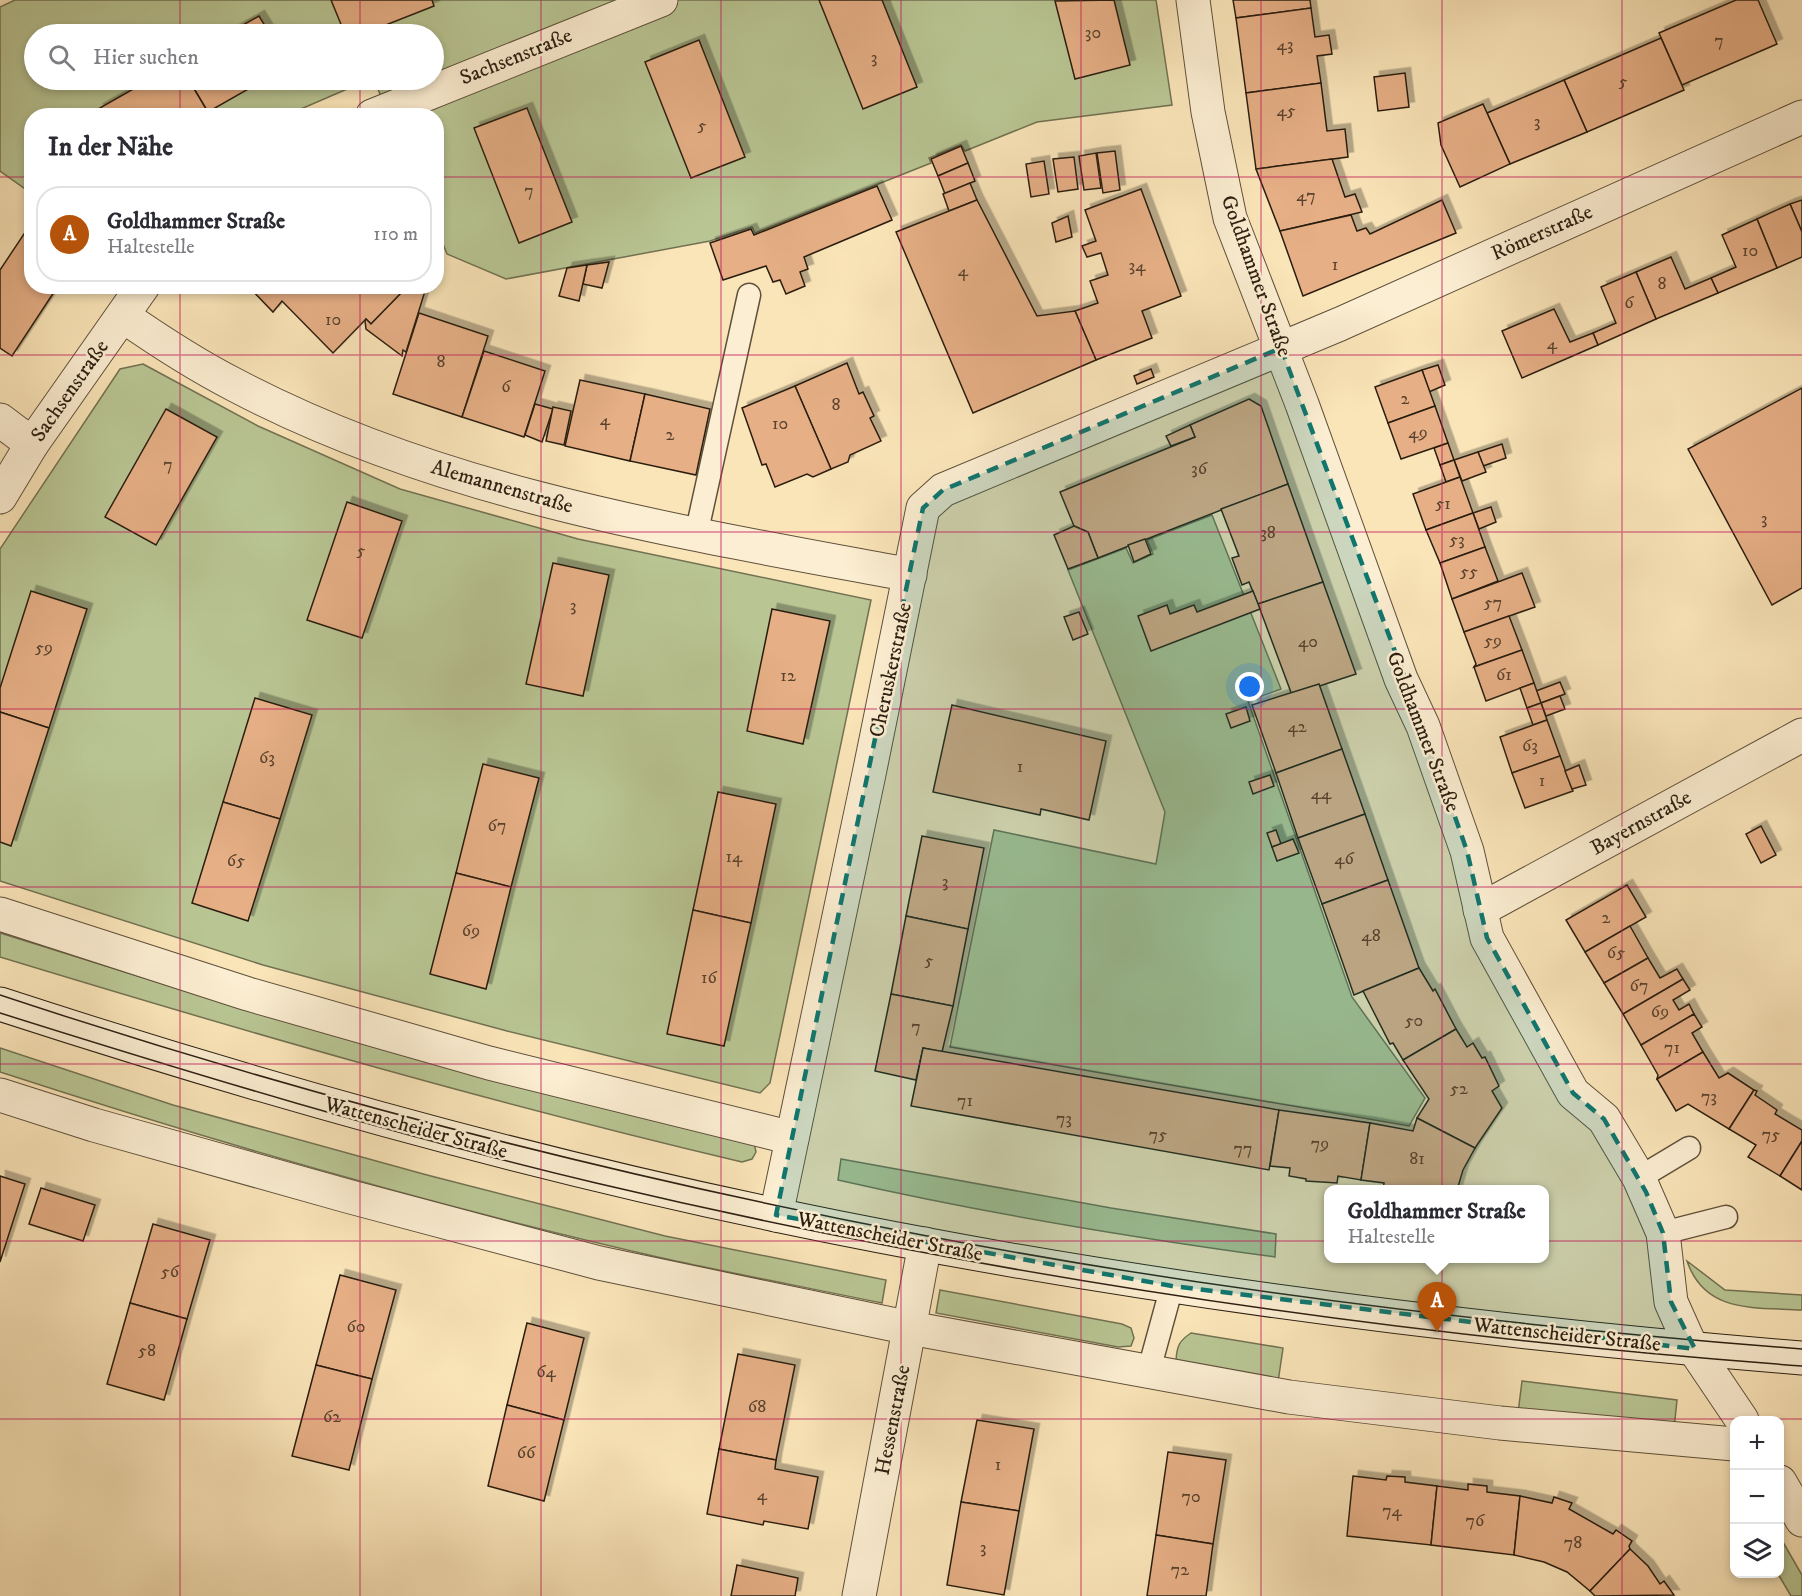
<!DOCTYPE html>
<html lang="de">
<meta charset="utf-8">
<style>
body{margin:0;font-family:"IM FELL DW Pica",serif;background:#f7f7f7;color:#2b2b33}
.controls{position:absolute;right:18px;bottom:18px;display:grid;overflow:hidden;border-radius:12px;box-shadow:0 3px 9px #0003}
.controls button{width:54px;height:54px;display:grid;place-items:center;padding:0;border:0;border-bottom:2px solid #e1e1e2;background:#fff;color:#2b2b33;font:30px sans-serif}
.you{position:absolute;left:1250px;top:687px;width:21px;height:21px;margin:-15px;border:4px solid #fff;border-radius:50%;background:#1a73e8;box-shadow:0 0 0 9px #1a73e833}
.badge{display:grid;place-items:center;width:39px;height:39px;border-radius:50%;background:#b45309;color:#fff;font-size:20px;font-weight:700}
.pin{position:absolute;translate:-50% -50px;filter:drop-shadow(0 2px 3px #0008)}
.pin::after{content:'';position:absolute;top:32px;width:21px;height:18px;background:inherit;clip-path:polygon(0 0,100% 0,50% 100%)}
.popup{position:absolute;left:1324px;top:1185px;width:225px;height:78px;box-sizing:border-box;display:grid;place-content:center;border-radius:12px;background:#fff;filter:drop-shadow(0 2px 4px #0005);font-size:20px;white-space:nowrap;color:#7c7c81}
.popup b{font-size:22px;color:#2b2b33}
.popup::after{content:'';position:absolute;left:50%;top:100%;margin-left:-12px;border:12px solid transparent;border-top-color:#fff}
.list{margin:0;padding:0;list-style:none}
h2{display:flex;justify-content:space-between;align-items:center;height:78px;margin:0;padding:0 24px;font-size:26px}
h2 small{font-size:20px;font-weight:400;color:#7c7c81}
.list li{display:grid;grid-template-columns:39px 1fr auto;gap:18px;align-items:center;box-sizing:border-box;height:96px;margin:0 12px 12px;padding:0 12px;border:2px solid #e1e1e2;border-radius:24px}
.list b{display:block;font-size:22px;white-space:nowrap}
.list p{margin:0;font-size:20px;white-space:nowrap;color:#7c7c81}
.list em{font-size:20px;font-style:normal;color:#7c7c81}
.icon{flex:none;width:33px;height:33px;fill:none;stroke:currentColor;stroke-width:2;stroke-linecap:round;stroke-linejoin:round}
.map{position:relative;flex:none;width:1802px;height:1596px;overflow:hidden}
.search{position:absolute;background:#fff;box-shadow:0 3px 9px #0003;left:24px;top:24px;width:420px;height:66px;display:flex;align-items:center;gap:15px;box-sizing:border-box;padding:0 21px;border-radius:33px;color:#7c7c81;font-size:22px}
.panel{position:absolute;background:#fff;box-shadow:0 3px 9px #0003;left:24px;top:108px;width:420px;height:186px;border-radius:24px}
.map>svg:first-child{display:block}
</style>
<div class="map">
<svg width="1802" height="1596" viewBox="0 0 1802 1596">
<defs>
<filter id="shadow"><feDropShadow dx="5.5" dy="-5.5" stdDeviation="0" flood-color="#0004"/></filter>
</defs>
<rect width="100%" height="100%" fill="#fae5b9"/>
<filter id="stains"><feTurbulence type="fractalNoise" baseFrequency=".00333" numOctaves="4"/><feColorMatrix values="0 0 0 0 .2 0 0 0 0 .09 0 0 0 0 .02 0 0 0 .5 -.17"/></filter>
<radialGradient id="worn" r=".72"><stop offset=".6" stop-color="#630" stop-opacity="0"/><stop offset="1" stop-color="#630" stop-opacity=".3"/></radialGradient>
<g fill="#b9c694" stroke="#727252" stroke-width="1.5">
<polygon points="15,0 1156,0 1172,105 1037,122 965,151 961,145 929,158 931,163 755,233 752,227 710,241 506,279 447,254 437,229 436,116 389,115 374,80 434,80 434,34 34,34 34,80 368,80 287,115 32,116 31,193 0,171 0,7"/>
<polygon points="143,364 258,426 400,489 578,539 871,600 770,1083 760,1093 507,1031 263,965 0,881 0,549 120,369"/>
<polygon points="1212,515 1281,689 1248,701 1352,997 1425,1098 1409,1126 950,1047 994,830 1156,864 1165,812 1068,570 1126,548 1133,563 1153,554 1147,540"/>
<path d="M0,933l250,78 504,132 2,9 -4,7 -10,3c-250,-59 -496,-130 -742,-205z"/>
<path d="M0,1048l173,57 254,70 238,61 221,44 -4,23c-73,-15 -147,-29 -220,-45 -224,-51 -444,-115 -662,-186z"/>
<path d="M841,1159l270,49 165,26 -1,23c-147,-20 -292,-44 -437,-77z"/>
<path d="M1687,1261l38,29 77,5v15c-47,-3 -97,4 -115,-49z"/>
<polygon points="940,1290 1122,1324 1131,1328 1134,1338 1131,1346 1118,1347 936,1313"/>
<path d="M1191,1333l92,15 -5,34 -102,-22c1,-14 3,-19 15,-27z"/>
<polygon points="1522,1381 1677,1400 1674,1429 1518,1413"/>
<polygon points="1780,1537 1802,1575 1802,1596 1791,1596 1778,1574"/>
</g>
<g fill="#e6af86" stroke="#2b1f11" stroke-width="1.5" filter="url(#shadow)">
<polygon points="331,0 432,0 434,6 363,34 345,34"/>
<polygon points="819,0 882,0 917,87 863,109"/>
<polygon points="1114,0 1130,65 1075,79 1055,1"/>
<polygon points="1233,0 1310,0 1311,8 1236,18"/>
<polygon points="1736,0 1758,0 1777,44 1682,85 1659,33"/>
<polygon points="1311,8 1315,37 1329,35 1332,54 1317,56 1321,83 1246,93 1236,18"/>
<polygon points="259,16 270,34 227,34"/>
<polygon points="1661,38 1684,90 1587,132 1564,80"/>
<polygon points="699,40 745,157 691,178 645,62"/>
<polygon points="1405,73 1409,107 1378,111 1374,77"/>
<polygon points="149,80 189,80 208,112 202,116 101,116 98,109"/>
<polygon points="189,80 264,80 208,112"/>
<polygon points="1564,80 1587,132 1510,164 1487,113"/>
<polygon points="1321,83 1327,131 1345,129 1348,157 1256,169 1246,93"/>
<polygon points="1483,104 1510,164 1460,187 1441,145 1438,123"/>
<polygon points="527,108 572,222 519,243 474,128"/>
<polygon points="961,146 968,163 938,176 931,159"/>
<polygon points="1115,151 1120,190 1103,193 1097,153"/>
<polygon points="1096,153 1101,188 1084,190 1079,156"/>
<polygon points="1074,157 1078,189 1058,192 1053,159"/>
<polygon points="1332,159 1345,197 1355,194 1362,212 1280,231 1256,169"/>
<polygon points="1044,161 1049,194 1031,197 1026,164"/>
<polygon points="968,163 975,181 945,194 938,176"/>
<polygon points="970,183 977,200 949,211 943,194"/>
<polygon points="877,186 892,220 804,257 808,269 800,272 805,286 786,294 780,280 773,282 766,266 723,280 710,243 751,229 754,235"/>
<polygon points="1141,189 1181,296 1142,311 1152,338 1096,360 1075,311 1098,303 1090,281 1108,275 1101,253 1087,257 1082,246 1096,241 1085,210"/>
<polygon points="977,200 1037,316 1075,311 1096,360 973,413 896,232"/>
<polygon points="1442,200 1456,233 1303,296 1280,231 1351,215 1357,231 1366,228 1370,234"/>
<polygon points="1802,200 1802,232 1790,204"/>
<polygon points="1790,204 1802,232 1802,257 1777,268 1757,219"/>
<polygon points="1068,216 1072,237 1056,242 1052,223"/>
<polygon points="1757,219 1777,268 1718,293 1711,278 1736,267 1722,235"/>
<polygon points="32,222 32,286 58,286 12,356 0,348 0,270"/>
<polygon points="1671,257 1685,289 1711,278 1718,293 1656,319 1636,272"/>
<polygon points="609,262 602,288 583,284 587,265"/>
<polygon points="587,265 579,301 559,296 567,268"/>
<polygon points="1636,272 1656,319 1598,345 1593,333 1616,323 1601,287"/>
<polygon points="248,286 408,286 371,324 366,319 333,353 282,301 273,312"/>
<polygon points="408,286 426,288 406,352 403,350 402,356 366,329 365,321 366,319 371,324"/>
<polygon points="1554,309 1570,342 1593,333 1598,345 1522,378 1502,331"/>
<polygon points="419,313 488,336 462,417 393,394"/>
<polygon points="484,351 545,371 524,437 462,417"/>
<polygon points="847,363 859,394 863,392 874,416 870,418 881,441 850,455 848,462 831,469 795,386"/>
<polygon points="1438,365 1445,385 1429,392 1422,370"/>
<polygon points="1151,369 1154,377 1137,384 1134,376"/>
<polygon points="1422,370 1435,406 1388,423 1375,387"/>
<polygon points="580,380 645,394 630,461 565,446"/>
<polygon points="795,386 831,469 813,477 807,474 775,487 766,464 762,465 742,408"/>
<polygon points="1802,388 1802,588 1772,605 1688,449"/>
<polygon points="645,394 710,409 696,475 630,461"/>
<polygon points="1249,399 1261,406 1288,484 1098,558 1088,532 1074,526 1060,492 1195,437 1190,425"/>
<polygon points="535,404 553,409 542,442 525,435"/>
<polygon points="1435,406 1448,443 1401,459 1388,423"/>
<polygon points="553,407 571,411 564,445 546,441"/>
<polygon points="166,409 217,437 156,545 105,517"/>
<polygon points="1190,425 1195,437 1171,446 1166,436"/>
<polygon points="1448,443 1454,460 1440,465 1434,448"/>
<polygon points="1502,444 1506,458 1483,466 1478,452"/>
<polygon points="1478,452 1486,472 1462,481 1454,460"/>
<polygon points="1454,460 1460,477 1446,482 1440,465"/>
<polygon points="1460,477 1473,513 1426,530 1413,494"/>
<polygon points="1288,484 1323,582 1258,604 1249,582 1242,585 1232,558 1239,556 1221,509"/>
<polygon points="347,502 402,521 362,638 307,620"/>
<polygon points="1491,507 1496,522 1479,529 1473,513"/>
<polygon points="1473,513 1485,547 1440,563 1426,530"/>
<polygon points="1074,526 1088,532 1098,558 1068,569 1054,535"/>
<polygon points="1145,539 1151,554 1134,562 1128,545"/>
<polygon points="1485,547 1498,581 1452,599 1440,563"/>
<polygon points="553,563 609,575 583,696 526,684"/>
<polygon points="1522,573 1535,607 1464,632 1452,599"/>
<polygon points="1323,582 1356,674 1292,695 1258,604"/>
<polygon points="31,591 87,609 49,728 0,712 0,688"/>
<polygon points="1253,591 1260,609 1151,651 1138,616 1167,605 1170,614 1194,605 1197,612"/>
<polygon points="772,609 830,621 803,744 747,731"/>
<polygon points="1079,612 1088,634 1073,640 1064,617"/>
<polygon points="1509,616 1522,650 1474,667 1476,664 1464,632"/>
<polygon points="1522,650 1534,683 1486,701 1474,667"/>
<polygon points="1560,682 1565,694 1541,703 1536,691"/>
<polygon points="1534,683 1541,703 1527,708 1520,688"/>
<polygon points="1319,684 1342,749 1276,773 1252,705"/>
<polygon points="1560,696 1565,709 1546,716 1541,703"/>
<polygon points="255,698 312,715 280,819 223,802"/>
<polygon points="1541,703 1547,720 1533,725 1527,708"/>
<polygon points="952,705 1106,741 1089,820 1041,809 1040,815 933,792"/>
<polygon points="1246,707 1250,721 1231,728 1226,714"/>
<polygon points="0,712 49,728 11,846 0,842"/>
<polygon points="1547,720 1560,756 1512,773 1500,737"/>
<polygon points="1342,749 1365,814 1298,838 1276,773"/>
<polygon points="1560,756 1573,791 1525,808 1512,773"/>
<polygon points="483,764 539,778 511,887 456,873"/>
<polygon points="1579,765 1586,785 1572,789 1565,771"/>
<polygon points="1270,775 1274,786 1253,794 1249,782"/>
<polygon points="718,792 776,804 751,923 693,910"/>
<polygon points="223,802 280,819 248,921 192,903"/>
<polygon points="1365,814 1388,880 1322,904 1298,838"/>
<polygon points="1761,826 1776,855 1761,863 1746,834"/>
<polygon points="1276,830 1281,844 1272,847 1267,833"/>
<polygon points="922,836 984,848 968,929 906,916"/>
<polygon points="1293,839 1299,853 1277,861 1272,847"/>
<polygon points="456,873 511,887 486,989 430,974"/>
<polygon points="1388,880 1419,968 1354,995 1322,904"/>
<polygon points="1627,885 1646,917 1585,952 1566,920"/>
<polygon points="693,910 751,923 724,1046 667,1034"/>
<polygon points="906,916 968,929 953,1006 891,994"/>
<polygon points="1630,926 1648,958 1604,983 1585,952"/>
<polygon points="1648,958 1660,978 1677,969 1683,979 1623,1014 1604,983"/>
<polygon points="1419,968 1433,991 1435,989 1456,1029 1403,1060 1393,1043 1390,1044 1363,991"/>
<polygon points="1683,979 1690,990 1673,1000 1679,1010 1689,1004 1694,1014 1641,1045 1623,1014"/>
<polygon points="891,994 953,1006 942,1052 923,1048 916,1080 875,1071"/>
<polygon points="1694,1014 1702,1027 1692,1033 1703,1052 1657,1079 1658,1075 1641,1045"/>
<polygon points="1456,1029 1467,1047 1473,1043 1482,1058 1485,1057 1499,1086 1492,1091 1502,1108 1475,1148 1417,1118 1429,1099 1403,1060"/>
<polygon points="923,1048 1279,1110 1269,1170 911,1106"/>
<polygon points="1703,1052 1719,1078 1728,1073 1754,1090 1729,1129 1688,1104 1676,1111 1657,1079"/>
<polygon points="1754,1090 1757,1091 1755,1095 1777,1110 1775,1114 1802,1130 1802,1141 1780,1176 1748,1157 1756,1145 1729,1129"/>
<polygon points="1279,1110 1370,1123 1361,1180 1338,1176 1337,1183 1306,1181 1306,1179 1289,1176 1290,1168 1270,1166"/>
<polygon points="1417,1118 1475,1148 1463,1170 1457,1190 1383,1190 1384,1183 1361,1180 1370,1123 1413,1131"/>
<polygon points="1802,1141 1802,1190 1780,1176"/>
<polygon points="0,1176 25,1184 0,1262"/>
<polygon points="41,1188 95,1205 83,1241 29,1224"/>
<polygon points="153,1224 210,1240 187,1319 130,1303"/>
<polygon points="340,1275 396,1290 372,1379 316,1365"/>
<polygon points="130,1303 187,1319 164,1400 107,1384"/>
<polygon points="527,1323 584,1338 564,1420 507,1405"/>
<polygon points="738,1354 795,1365 776,1460 719,1449"/>
<polygon points="316,1365 372,1379 349,1470 292,1456"/>
<polygon points="507,1405 564,1420 544,1501 488,1486"/>
<polygon points="977,1420 1034,1429 1019,1511 961,1502"/>
<polygon points="719,1449 776,1460 775,1469 818,1477 808,1529 764,1521 763,1525 707,1514"/>
<polygon points="1168,1452 1226,1460 1213,1544 1156,1535"/>
<polygon points="1353,1476 1386,1480 1387,1476 1405,1477 1405,1482 1437,1486 1431,1545 1347,1536"/>
<polygon points="1468,1484 1487,1486 1487,1492 1520,1496 1514,1555 1431,1545 1437,1486 1468,1490"/>
<polygon points="1520,1496 1552,1503 1554,1497 1572,1503 1569,1509 1613,1534 1616,1530 1632,1541 1629,1546 1630,1549 1590,1591 1567,1572 1544,1562 1514,1555"/>
<polygon points="961,1502 1019,1511 1004,1595 947,1585"/>
<polygon points="1156,1535 1213,1544 1206,1596 1147,1596"/>
<polygon points="1630,1549 1648,1566 1660,1584 1664,1581 1674,1595 1595,1596 1590,1591"/>
<polygon points="737,1565 798,1578 795,1596 731,1596"/>
</g>
<g fill="none" stroke-linecap="round" stroke-linejoin="round">
<g stroke="#5f503b" stroke-width="25">
<g id="lane">
<polyline points="696,535 749,295"/>
<polyline points="1639,1178 1689,1148"/>
<polyline points="1663,1233 1726,1217"/>
<polyline points="1149,1370 1172,1286"/>
</g>
</g>
<g stroke="#5f503b" stroke-width="35">
<g id="street">
<polyline points="1193,0 1208,112 1230,218 1302,404 1401,679 1423,726 1467,851 1487,938 1573,1093 1604,1119 1639,1178 1663,1233 1671,1302 1688,1340 1742,1420"/>
<polyline points="372,116 661,0"/>
<path d="M123,316c36,25 73,49 112,69 209,110 446,147 675,190"/>
<polyline points="0,420 32,444"/>
<polyline points="0,497 32,444 143,286"/>
<polyline points="1480,910 1802,735"/>
<polyline points="0,914 248,994 489,1063 792,1138"/>
<polyline points="0,1095 94,1125 347,1196 599,1263 910,1328 1289,1397 1500,1423 1734,1444"/>
<polyline points="776,1215 869,774 923,508 943,490 1340,324 1802,117"/>
<polyline points="1780,1482 1802,1520"/>
<polyline points="859,1596 925,1244"/>
</g>
</g>
<g stroke="#2b1f11" stroke-width="35">
<path id="secondary" d="M0,1004c255,83 514,156 776,211 338,71 682,115 1026,143"/>
</g>
<use href="#lane" stroke="#fceed2" stroke-width="22"/>
<use href="#street" stroke="#fceed2" stroke-width="33"/>
<use href="#secondary" stroke="#fceed2" stroke-width="33"/>
<g stroke="#2b1f11" stroke-width="1.5">
<path d="M0,995c301,100 610,180 922,240 290,56 585,91 880,114"/>
<path d="M0,1013c197,62 395,122 596,170 397,94 800,153 1206,183"/>
</g>
</g>
<path fill="#0f766e" fill-opacity="0.2" stroke="#0f766e" stroke-width="4.5" stroke-dasharray="12 8" stroke-linejoin="round" d="M1281,348l142,378 44,125 20,87 86,155 31,26 42,73 17,41 8,69 24,47 -523,-63 -396,-71 147,-707 20,-18z"/>
<path fill="none" stroke="#c2185b" stroke-width="1.5" stroke-opacity="0.55" d="M180,0v34M360,0v34M541,0v1596M721,0v1596M901,0v1596M1081,0v1596M1261,0v1596M1442,0v1596M1622,0v1596M180,80v36M360,80v36M0,177h32M436,177h1366M180,286v1310M360,286v1310M0,355h1802M0,532h1802M0,709h1802M0,887h1802M0,1064h1802M0,1241h1802M0,1419h1802"/>
<g text-anchor="middle" dominant-baseline="central" stroke-width="5" stroke-linejoin="round" paint-order="stroke">
<g font-size="18" fill="#5a432e">
<text x="1093" y="33">30</text>
<text x="1719" y="41">7</text>
<text x="1285" y="45">43</text>
<text x="874" y="58">3</text>
<text x="1623" y="82">5</text>
<text x="1286" y="111">45</text>
<text x="1537" y="122">3</text>
<text x="702" y="126">5</text>
<text x="529" y="191">7</text>
<text x="1306" y="196">47</text>
<text x="1750" y="251">10</text>
<text x="1335" y="265">1</text>
<text x="1137" y="266">34</text>
<text x="963" y="271">4</text>
<text x="1662" y="284">8</text>
<text x="1629" y="303">6</text>
<text x="333" y="320">10</text>
<text x="1552" y="344">4</text>
<text x="441" y="362">8</text>
<text x="506" y="387">6</text>
<text x="1405" y="399">2</text>
<text x="836" y="405">8</text>
<text x="605" y="420">4</text>
<text x="780" y="424">10</text>
<text x="1418" y="433">49</text>
<text x="670" y="435">2</text>
<text x="168" y="465">7</text>
<text x="1199" y="469">36</text>
<text x="1443" y="504">51</text>
<text x="1764" y="519">3</text>
<text x="1268" y="533">38</text>
<text x="1457" y="540">53</text>
<text x="361" y="551">5</text>
<text x="1469" y="572">55</text>
<text x="1493" y="603">57</text>
<text x="573" y="606">3</text>
<text x="1493" y="641">59</text>
<text x="1308" y="642">40</text>
<text x="44" y="648">59</text>
<text x="1504" y="675">61</text>
<text x="788" y="676">12</text>
<text x="1297" y="727">42</text>
<text x="1530" y="746">63</text>
<text x="267" y="758">63</text>
<text x="1020" y="767">1</text>
<text x="1542" y="781">1</text>
<text x="1321" y="794">44</text>
<text x="497" y="826">67</text>
<text x="734" y="857">14</text>
<text x="1344" y="859">46</text>
<text x="236" y="861">65</text>
<text x="945" y="882">3</text>
<text x="1606" y="918">2</text>
<text x="471" y="931">69</text>
<text x="1371" y="936">48</text>
<text x="1616" y="953">65</text>
<text x="929" y="961">5</text>
<text x="709" y="978">16</text>
<text x="1639" y="986">67</text>
<text x="1660" y="1012">69</text>
<text x="1414" y="1021">50</text>
<text x="916" y="1027">7</text>
<text x="1672" y="1048">71</text>
<text x="1459" y="1089">52</text>
<text x="1709" y="1097">73</text>
<text x="965" y="1101">71</text>
<text x="1064" y="1119">73</text>
<text x="1158" y="1135">75</text>
<text x="1771" y="1135">75</text>
<text x="1320" y="1144">79</text>
<text x="1243" y="1149">77</text>
<text x="1417" y="1159">81</text>
<text x="170" y="1272">56</text>
<text x="356" y="1327">60</text>
<text x="147" y="1351">58</text>
<text x="546" y="1372">64</text>
<text x="757" y="1407">68</text>
<text x="332" y="1417">62</text>
<text x="526" y="1453">66</text>
<text x="998" y="1465">1</text>
<text x="762" y="1495">4</text>
<text x="1191" y="1497">70</text>
<text x="1392" y="1511">74</text>
<text x="1475" y="1521">76</text>
<text x="1573" y="1543">78</text>
<text x="983" y="1548">3</text>
<text x="1180" y="1570">72</text>
</g>
<g font-size="21" fill="#2b1f11" stroke="#fceed2">
<text transform="translate(516 57) rotate(-22)">Sachsenstraße</text>
<text transform="translate(1542 233) rotate(-24)">Römerstraße</text>
<text transform="translate(1256 276) rotate(70)">Goldhammer Straße</text>
<text transform="translate(70 391) rotate(-55)">Sachsenstraße</text>
<text transform="translate(502 487) rotate(16)">Alemannenstraße</text>
<text transform="translate(891 670) rotate(-78)">Cheruskerstraße</text>
<text transform="translate(1423 732) rotate(69)">Goldhammer Straße</text>
<text transform="translate(1641 823) rotate(-29)">Bayernstraße</text>
<text transform="translate(416 1128) rotate(15)">Wattenscheider Straße</text>
<text transform="translate(890 1237) rotate(11)">Wattenscheider Straße</text>
<text transform="translate(1567 1335) rotate(6)">Wattenscheider Straße</text>
<text transform="translate(893 1420) rotate(-79)">Hessenstraße</text>
</g>
</g>
<rect width="100%" height="100%" filter="url(#stains)"/>
<rect width="100%" height="100%" fill="url(#worn)"/>
</svg>
<div class="controls">
<button>+</button>
<button>−</button>
<button><svg class="icon" aria-label="layers" viewBox="0 0 24 24"><path d="M12 4l9 5-9 5-9-5zM3 14l9 5 9-5"/></svg></button>
</div>
<div class="you"></div>
<div class="pin badge" style="left:1437px;top:1332px">A</div>
<div class="popup"><b>Goldhammer Straße</b>Haltestelle</div>
<div class="search"><svg class="icon" aria-label="search" viewBox="0 0 24 24"><circle cx="10" cy="10" r="6"/><path d="M15 15l6 6"/></svg>Hier suchen</div>
<section class="panel">
<h2>In der Nähe<small></small></h2>
<ul class="list">
<li><span class="badge">A</span><div><b>Goldhammer Straße</b><p>Haltestelle</p></div><em>110 m</em></li>
</ul>
</section>
</div>
